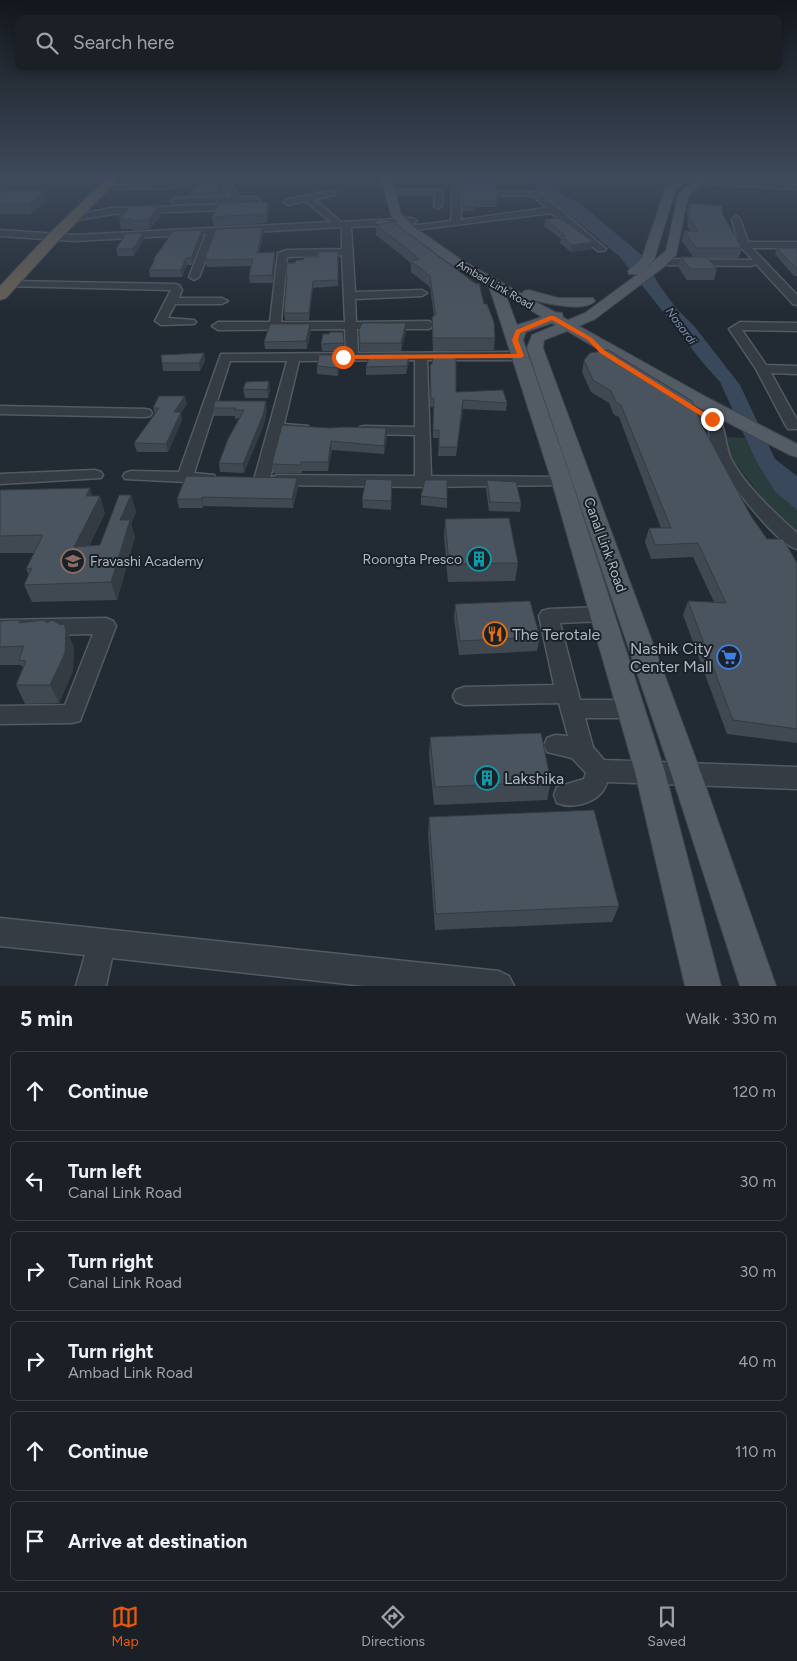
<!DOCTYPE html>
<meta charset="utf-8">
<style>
body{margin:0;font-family:Figtree,sans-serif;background:#272d32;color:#f1f3f6}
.stop{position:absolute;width:15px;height:15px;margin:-11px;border:4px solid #ea580c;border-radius:50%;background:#fff}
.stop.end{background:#ea580c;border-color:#fff;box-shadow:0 1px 5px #0008}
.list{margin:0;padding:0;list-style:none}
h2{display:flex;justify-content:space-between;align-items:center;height:65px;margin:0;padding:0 20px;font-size:21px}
h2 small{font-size:16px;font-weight:400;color:#9fa3a7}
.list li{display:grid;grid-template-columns:32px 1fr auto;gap:15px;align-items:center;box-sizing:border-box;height:80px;margin:0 10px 10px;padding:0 10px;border:1px solid #383e43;border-radius:8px}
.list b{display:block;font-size:19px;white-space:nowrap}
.list p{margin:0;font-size:16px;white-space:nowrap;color:#9fa3a7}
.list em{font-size:16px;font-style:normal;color:#9fa3a7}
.icon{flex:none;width:28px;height:28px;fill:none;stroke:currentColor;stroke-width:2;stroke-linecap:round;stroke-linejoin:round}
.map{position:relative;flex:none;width:797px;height:986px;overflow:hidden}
.search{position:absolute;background:#1a2026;box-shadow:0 2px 12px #0003;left:15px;right:15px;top:15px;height:55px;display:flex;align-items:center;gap:12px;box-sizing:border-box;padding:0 18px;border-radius:8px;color:#9fa3a7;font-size:19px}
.sheet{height:605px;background:#1a2026}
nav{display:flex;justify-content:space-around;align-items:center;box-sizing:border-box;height:70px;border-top:1px solid #383e43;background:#1a2026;font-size:14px;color:#9fa3a7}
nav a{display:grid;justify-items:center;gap:2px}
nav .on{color:#ea580c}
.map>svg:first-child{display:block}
</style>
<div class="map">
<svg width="797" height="986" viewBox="0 0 797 986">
<rect width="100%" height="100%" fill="#222a33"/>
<polygon fill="#2a3c3b" points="725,437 746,438 756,461 775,492 797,510 797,531 762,498 730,456"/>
<polygon fill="#39485b" points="524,177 540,177 555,191 582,205 644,257 659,285 677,309 695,327 740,385 775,459 797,476 797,510 775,492 756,461 720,382 703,363 620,257"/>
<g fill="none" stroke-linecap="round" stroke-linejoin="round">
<g stroke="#525a62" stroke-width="3">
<g id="minor">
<polygon points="196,177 213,177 169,188 106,189 102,187 106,185 169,184"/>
<polygon points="453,177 461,177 461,220 546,208 534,196 501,195 497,193 501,191 539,192 606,249 604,251 598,251 551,213 407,231 407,227 410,226 451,221"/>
<polygon points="678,178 797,185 797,189 681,182 677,180"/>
<polygon points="223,182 229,182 239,197 257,197 263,206 259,209 112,214 73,221 69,218 73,215 112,208 253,204 252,202 175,204 171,201 175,198 231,197 222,184"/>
<polygon points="395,190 442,190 442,206 438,209 434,206 435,194 395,194"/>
<path d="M332,191h3v4l-21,4 27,23 71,-4 5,3 -5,3 -61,3 4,65 67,-2 5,3 -5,3 -67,3 1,23 73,-1 6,4 -6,4h-72l1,24 163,-1 6,4 -6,4h-94l4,116 131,1 6,2 2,3 -2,3 -145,2 -146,-2 -6,-2 -1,-2 -2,2h-12l-2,-3 33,-119h-57l-36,112 20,2 2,3 -2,3 -6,2 -83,-4 -2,-3 2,-3 6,-2 48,1 42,-118 125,-1 -1,-24 -127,1 -6,-4 6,-4h52l8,-69 9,-3 55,-1v-22l-126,7 -17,43 -5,3 -5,-3 17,-43 -132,7 -74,-5v-6l74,5 257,-13 -25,-21 -18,4 -4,-3 4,-3zM342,255l3,67h-64l6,-65zM415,360v67l-50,-1 -5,1 -2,3 2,3 5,1 50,1v41l-138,-1 -7,3 12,-45 26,-1 2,-3 -2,-3 -24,-2 15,-63z"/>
<polygon points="736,216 740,219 748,242 797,242 797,248 752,248 797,295 797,305 793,304 756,264 751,266 663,265 658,262 663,259 753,260 739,245 732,219"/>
<polygon points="10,281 175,284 179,285 182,290 179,298 222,298 228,301 222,304 175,304 168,318 194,320 196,322 194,324 161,325 155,321 171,290 6,286 5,284"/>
<polygon points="740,322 797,323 797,331 742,330 766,365 797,366 797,374 771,373 797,420 797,429 788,429 786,426 756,369 729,329"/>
<path d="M677,393c10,2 32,16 40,23 8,7 8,30 14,43 16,29 42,52 66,74v16c-23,-6 -74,-75 -84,-97 -4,-10 -3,-21 -6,-30l-35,-22 -2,-3 2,-3z"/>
<polygon points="0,406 145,409 150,410 152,413 150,416 145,417 0,414"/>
<polygon points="95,470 101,472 103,475 101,478 0,484 0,474"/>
<path d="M603,607l7,2 3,5 -3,5 -7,2 -43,2 20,77h51l8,2 3,7 -3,7 -8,2h-46l8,29 11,13 193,7v22l-190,-7c-5,20 -32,28 -50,21l-3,-8 3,-8 27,-8 2,-6 -14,-15 -25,-6 -3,-7 3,-7 8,-3 13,1 -9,-33 -95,2 -8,-3 -3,-6 3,-6 8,-3 90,-2 -15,-69 3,-5 7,-2z"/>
<polygon points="106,618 113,621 116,626 80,721 72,723 0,724 0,706 65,705 93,634 0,636 0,620"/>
<polygon points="0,918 499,971 509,976 514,986 365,986 112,958 106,986 76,986 85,955 0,946"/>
</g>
</g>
<g stroke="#3e454e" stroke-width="2">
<path id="major" d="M381,177h10l10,37 13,13 46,32 62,35 2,-3 5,-1 29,8h35l2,3c-11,12 -51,2 -65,-2l25,13 7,1 1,4 5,3 17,-7 53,-39h-9l-1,-3 14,-13 23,-68 14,-13 9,2 -13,12 -21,69 -14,13 26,-22 12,-56 19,-18h11l-20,19 -12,59 -11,11 -70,53 -16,7 129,72 89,46v13l-7,-2 -94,-49 -129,-75 -23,9 -1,8 158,425 75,213h-36l-69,-213 -144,-425 5,-13 24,-10 -4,-2 -26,9 -3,8 49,142 93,290 56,214h-36l-50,-214 -83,-290 -63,-196 -37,-21 -44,-32 -31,-9 -2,-2 6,-3 17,4 -7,-8zM506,296l36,21 -25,8z"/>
</g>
<g stroke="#3f474f" stroke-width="2">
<polygon id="highway" points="108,177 120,177 58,241 6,298 0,300 0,286 48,235"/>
</g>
<use href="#minor" fill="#353c44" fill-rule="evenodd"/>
<use href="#major" fill="#535b64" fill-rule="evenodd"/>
<use href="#highway" fill="#696053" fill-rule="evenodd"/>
</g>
<g fill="#404852">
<polygon points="463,177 497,201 496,207 474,207 473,211 463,211"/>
<polygon points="217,188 218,188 218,192 227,192 227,195 190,196 189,193"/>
<polygon points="44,191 47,200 32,214 0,214 0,193"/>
<polygon points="689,203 722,213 742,248 739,258 707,258 717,269 714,280 687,280 678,267 681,257 693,257 682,241 684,231 690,231 688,227 687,212"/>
<polygon points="269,211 267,223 214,226 212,217"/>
<polygon points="161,215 150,229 133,230 133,229 121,229 119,219"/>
<polygon points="545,219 592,249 571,252 560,243 561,239 544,226"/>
<polygon points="376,225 484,304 495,338 494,350 433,351 432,329 432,317 434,316 430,287 411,272 411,263 376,235"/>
<polygon points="202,230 203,236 192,265 187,265 182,277 150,277 149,270 154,262 153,260"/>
<polygon points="264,233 259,253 275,252 275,259 273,283 250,283 249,276 251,266 207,267 207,265 206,265 205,258"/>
<polygon points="144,239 134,256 118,256 116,249"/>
<polygon points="777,248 797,250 797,276 794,276 775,254"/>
<polygon points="338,251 338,286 313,288 309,320 285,320 284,313 287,282 286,276 295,263 303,260"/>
<polygon points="310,324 311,331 307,349 265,349 264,342"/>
<polygon points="359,331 406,331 401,351 360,351"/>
<polygon points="343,332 344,351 322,351 321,344 329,334"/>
<polygon points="204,353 205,361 200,371 163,371 162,363"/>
<polygon points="584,360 702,425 751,516 767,539 797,563 797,743 727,734 683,615 688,601 714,602 693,557 651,559 645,542 649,528 661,528 619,417 614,415 609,403 591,392 582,372"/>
<polygon points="409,362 406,374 366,375 366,367"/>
<polygon points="339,363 338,376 317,374 317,366"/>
<polygon points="430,365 456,392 507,403 506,411 463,409 456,456 438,456 439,438 433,438 433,407 431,407 430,404"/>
<polygon points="243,389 270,390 268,398 245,398"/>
<polygon points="215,401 267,410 264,424 244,473 220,472 219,463 239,418 235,419 235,416 214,416 213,408"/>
<polygon points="187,404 181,413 182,420 168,452 137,452 134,443 155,414 153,408"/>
<polygon points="282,425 387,437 384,454 332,450 328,471 302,471 302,473 273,473 272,464"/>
<polygon points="487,480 521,503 520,512 489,511 486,489"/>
<polygon points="298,487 293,508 203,506 203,508 179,508 177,499"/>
<polygon points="392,488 391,510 363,508 362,500"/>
<polygon points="0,490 92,496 105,513 89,546 100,545 131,495 136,512 131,524 135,537 117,600 32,602 24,585 29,575 26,569 34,553 0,553"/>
<polygon points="421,496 447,499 447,508 421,505"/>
<polygon points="445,519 518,563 515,581 448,582 444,537"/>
<polygon points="455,604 540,637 537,651 459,655 454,618"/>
<polygon points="20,620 22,623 47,623 61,625 64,624 74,648 73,671 59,703 25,704 16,685 23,668 21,665 0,665 0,621"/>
<polygon points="430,737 551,782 547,800 434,805 429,755"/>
<polygon points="429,817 619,906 612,922 435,930 428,834"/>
</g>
<g fill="#343b42">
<polygon points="223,177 226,177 214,191 214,188"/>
<polygon points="44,191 47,200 32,214 29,204"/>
<polygon points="268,202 269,211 267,223 266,214"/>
<polygon points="159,206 161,215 150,229 148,220"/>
<polygon points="263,227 264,233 257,259 257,253"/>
<polygon points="202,230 203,236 192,265 191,258"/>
<polygon points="143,233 144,239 134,256 133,249"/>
<polygon points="593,242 592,249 571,252 572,245"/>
<polygon points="275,252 275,259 273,283 272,275"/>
<polygon points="186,258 187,265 182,277 181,270"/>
<polygon points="313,281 313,288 309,320 309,313"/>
<polygon points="406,323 406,331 401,351 401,343"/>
<polygon points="310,324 311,331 307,349 306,341"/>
<polygon points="204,353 205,361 200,371 199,363"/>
<polygon points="409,354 409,362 406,374 407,366"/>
<polygon points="339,355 339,363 338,376 337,368"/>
<polygon points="269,381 270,390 268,398 267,390"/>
<polygon points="185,396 187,404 181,413 182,420 168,452 166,444 174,412"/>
<polygon points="463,400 463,409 456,456 457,447"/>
<polygon points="266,401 267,410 264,424 244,473 243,464"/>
<polygon points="386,428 387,437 384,454 384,446"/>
<polygon points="331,441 332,450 328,471 328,462"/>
<polygon points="297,478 298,487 293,508 292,499"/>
<polygon points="90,488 95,504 100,496 105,513 81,564 74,547 86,496"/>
<polygon points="131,495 136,512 131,524 135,537 117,600 111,582 120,520"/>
<polygon points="202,497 203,506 203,508 201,499"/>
<polygon points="64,624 74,648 73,671 59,703 50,685"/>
</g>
<g fill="#4a545f" stroke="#343b42">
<polygon points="215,177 223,177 214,188 218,188 216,191 227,192 189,193"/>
<polygon points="464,177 494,177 497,185 497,201 474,201 474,206 463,206"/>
<polygon points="2,191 44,191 29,204 0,204 0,193"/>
<polygon points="268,202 266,214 212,217 219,203"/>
<polygon points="689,203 722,206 722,213 742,248 696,248 684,231 698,231 690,218"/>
<polygon points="130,206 159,206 148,220 131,221 132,219 119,219"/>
<polygon points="560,218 593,242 572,245 561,236 566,236 545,219"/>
<polygon points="393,222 476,284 479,283 484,304 487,304 494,322 495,338 433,338 432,317 437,313 435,311 430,276 411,261 420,259 376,225"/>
<polygon points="263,227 257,253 275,252 272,275 249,276 253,259 206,260 207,258 205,258 216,229"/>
<polygon points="202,230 191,258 186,258 181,270 149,270 155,260 153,260 173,231"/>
<polygon points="126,233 143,233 133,249 116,249"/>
<polygon points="777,248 794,248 797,250 797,269"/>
<polygon points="338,251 338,280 313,281 309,313 284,313 287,276 286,276 287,263 295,263 296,260 303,260 304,257 318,257 318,252"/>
<polygon points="681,257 707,257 717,269 690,269"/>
<polygon points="362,323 406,323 401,343 360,343 359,331"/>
<polygon points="270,324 310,324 306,341 264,342"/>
<polygon points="330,332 343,332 344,343 321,344 323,334 329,334"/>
<polygon points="608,350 692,401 702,425 751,516 767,539 783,539 797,563 797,729 733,720 688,601 726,603 698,543 655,545 649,528 671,528 621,405 616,402 611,391 593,380 584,360 590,353"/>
<polygon points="204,353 199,363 162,363 161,355"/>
<polygon points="370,354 409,354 407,366 366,367"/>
<polygon points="433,354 456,354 456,392 503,390 507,403 463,400 457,447 439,447 439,430 433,430 434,398 431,399 431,396 430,365 432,364"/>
<polygon points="319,355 339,355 337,368 317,366"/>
<polygon points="269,381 267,390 243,389 246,382"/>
<polygon points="159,396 185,396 174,412 181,412 166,444 134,443 159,408 153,408"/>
<polygon points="215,401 266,401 263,415 243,464 219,463 228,439 244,410 234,410 236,408 213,408"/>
<polygon points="282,425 330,428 344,427 386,428 384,446 331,441 328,462 301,462 301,465 272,464"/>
<polygon points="186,476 297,478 292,499 202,497 201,499 177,499"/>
<polygon points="366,479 392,480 391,501 362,500"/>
<polygon points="425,480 447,480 447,499 421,496"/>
<polygon points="487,480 516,482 521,503 490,502"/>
<polygon points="90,488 86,496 100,496 74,547 100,545 119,495 131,495 120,520 130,520 111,582 24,585 32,568 26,569 43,535 0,536 0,490"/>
<polygon points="509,518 518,563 449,564 445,519"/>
<polygon points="530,601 540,637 460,641 455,604"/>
<polygon points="20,620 19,623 43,620 47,623 52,620 61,625 64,624 66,630 65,653 50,685 16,685 26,661 19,660 24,646 0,647 0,621"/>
<polygon points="541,733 551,782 435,787 430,737"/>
<polygon points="594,810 619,906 436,914 429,817"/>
</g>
<linearGradient id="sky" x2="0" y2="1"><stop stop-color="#13171c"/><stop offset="0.56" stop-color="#3e4a5b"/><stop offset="1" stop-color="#3e4a5b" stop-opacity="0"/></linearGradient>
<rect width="797" height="316" fill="url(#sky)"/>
<polygon fill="#ea580c" points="550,316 554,316 592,338 604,350 715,419 709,421 600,353 588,340 552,320 520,333 518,340 524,356 521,358 343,359 340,357 343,355 517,354 512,340 516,330"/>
<defs>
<g id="building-ring" transform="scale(1.25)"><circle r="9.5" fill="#1a2129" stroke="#0f9aa8" stroke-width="1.5"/><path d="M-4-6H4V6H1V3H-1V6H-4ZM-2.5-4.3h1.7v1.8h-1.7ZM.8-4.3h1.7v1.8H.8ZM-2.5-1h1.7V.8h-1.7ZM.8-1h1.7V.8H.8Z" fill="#0f9aa8"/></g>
<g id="school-ring" transform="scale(1.25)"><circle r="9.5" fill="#1a2129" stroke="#8d6e63" stroke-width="1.5"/><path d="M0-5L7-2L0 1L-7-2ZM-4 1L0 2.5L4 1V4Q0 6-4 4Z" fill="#8d6e63"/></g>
<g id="restaurant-ring" transform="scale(1.25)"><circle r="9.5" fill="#1a2129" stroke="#e8710a" stroke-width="1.5"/><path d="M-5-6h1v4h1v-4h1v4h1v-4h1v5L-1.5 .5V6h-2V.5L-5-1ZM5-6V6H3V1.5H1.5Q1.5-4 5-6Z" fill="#e8710a"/></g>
<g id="supermarket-ring" transform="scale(1.25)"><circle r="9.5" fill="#1a2129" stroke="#3f7fe0" stroke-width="1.5"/><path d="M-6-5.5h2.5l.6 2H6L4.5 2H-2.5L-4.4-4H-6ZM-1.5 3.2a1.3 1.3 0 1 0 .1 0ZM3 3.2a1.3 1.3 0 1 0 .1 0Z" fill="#3f7fe0"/></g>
</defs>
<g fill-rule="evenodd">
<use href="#building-ring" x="479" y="559"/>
<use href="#school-ring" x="73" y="561"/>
<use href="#restaurant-ring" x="495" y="634"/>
<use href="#supermarket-ring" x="729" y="657"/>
<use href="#building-ring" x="487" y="778"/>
</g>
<g text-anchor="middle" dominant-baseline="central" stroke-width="4" stroke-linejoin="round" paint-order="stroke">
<g font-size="11" fill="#afb7c1" stroke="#1a2129">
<text transform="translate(495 285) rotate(30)">Ambad Link Road</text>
</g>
<g font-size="12" font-style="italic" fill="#7a8ea7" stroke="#1a2129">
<text transform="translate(681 326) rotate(53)">Nasardi</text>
</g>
<g font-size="14" fill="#afb7c1" stroke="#1a2129">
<text transform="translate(605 545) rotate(70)">Canal Link Road</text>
</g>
<g font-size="14" fill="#afb7c1" stroke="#1a2129" text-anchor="end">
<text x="462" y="559">Roongta Presco</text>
<text x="90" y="561" text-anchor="start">Fravashi Academy</text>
</g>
<g font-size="16" fill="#afb7c1" stroke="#1a2129" text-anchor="start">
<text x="512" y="634">The Terotale</text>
<text x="712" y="648" text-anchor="end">Nashik City<tspan x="712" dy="18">Center Mall</tspan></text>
<text x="504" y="778">Lakshika</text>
</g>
</g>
</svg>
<div class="stop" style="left:343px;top:357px"></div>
<div class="stop end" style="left:712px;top:419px"></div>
<div class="search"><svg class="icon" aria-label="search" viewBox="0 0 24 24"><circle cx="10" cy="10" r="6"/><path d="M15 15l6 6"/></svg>Search here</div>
</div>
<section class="sheet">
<h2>5 min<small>Walk · 330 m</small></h2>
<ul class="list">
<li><svg class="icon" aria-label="ahead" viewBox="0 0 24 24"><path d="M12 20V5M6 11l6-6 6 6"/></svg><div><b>Continue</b></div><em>120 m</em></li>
<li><svg class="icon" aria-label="left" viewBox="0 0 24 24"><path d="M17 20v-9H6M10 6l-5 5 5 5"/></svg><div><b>Turn left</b><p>Canal Link Road</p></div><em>30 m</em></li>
<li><svg class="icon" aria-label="right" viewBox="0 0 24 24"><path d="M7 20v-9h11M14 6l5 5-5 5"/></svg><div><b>Turn right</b><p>Canal Link Road</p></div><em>30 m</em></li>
<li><svg class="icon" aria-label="right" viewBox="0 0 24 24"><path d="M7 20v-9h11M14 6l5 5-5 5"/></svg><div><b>Turn right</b><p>Ambad Link Road</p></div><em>40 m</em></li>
<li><svg class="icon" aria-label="ahead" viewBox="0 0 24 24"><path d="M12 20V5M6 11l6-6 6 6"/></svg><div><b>Continue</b></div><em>110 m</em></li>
<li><svg class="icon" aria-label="arrive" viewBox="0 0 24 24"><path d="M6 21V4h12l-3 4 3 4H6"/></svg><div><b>Arrive at destination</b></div></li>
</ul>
</section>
<nav>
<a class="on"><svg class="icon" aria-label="map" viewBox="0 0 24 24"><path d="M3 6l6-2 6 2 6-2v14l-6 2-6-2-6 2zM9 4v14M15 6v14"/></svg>Map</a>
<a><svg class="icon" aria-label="directions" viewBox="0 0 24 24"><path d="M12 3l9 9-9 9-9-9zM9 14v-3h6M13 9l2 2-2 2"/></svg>Directions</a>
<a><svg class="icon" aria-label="saved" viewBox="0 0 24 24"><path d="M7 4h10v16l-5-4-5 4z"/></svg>Saved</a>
</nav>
